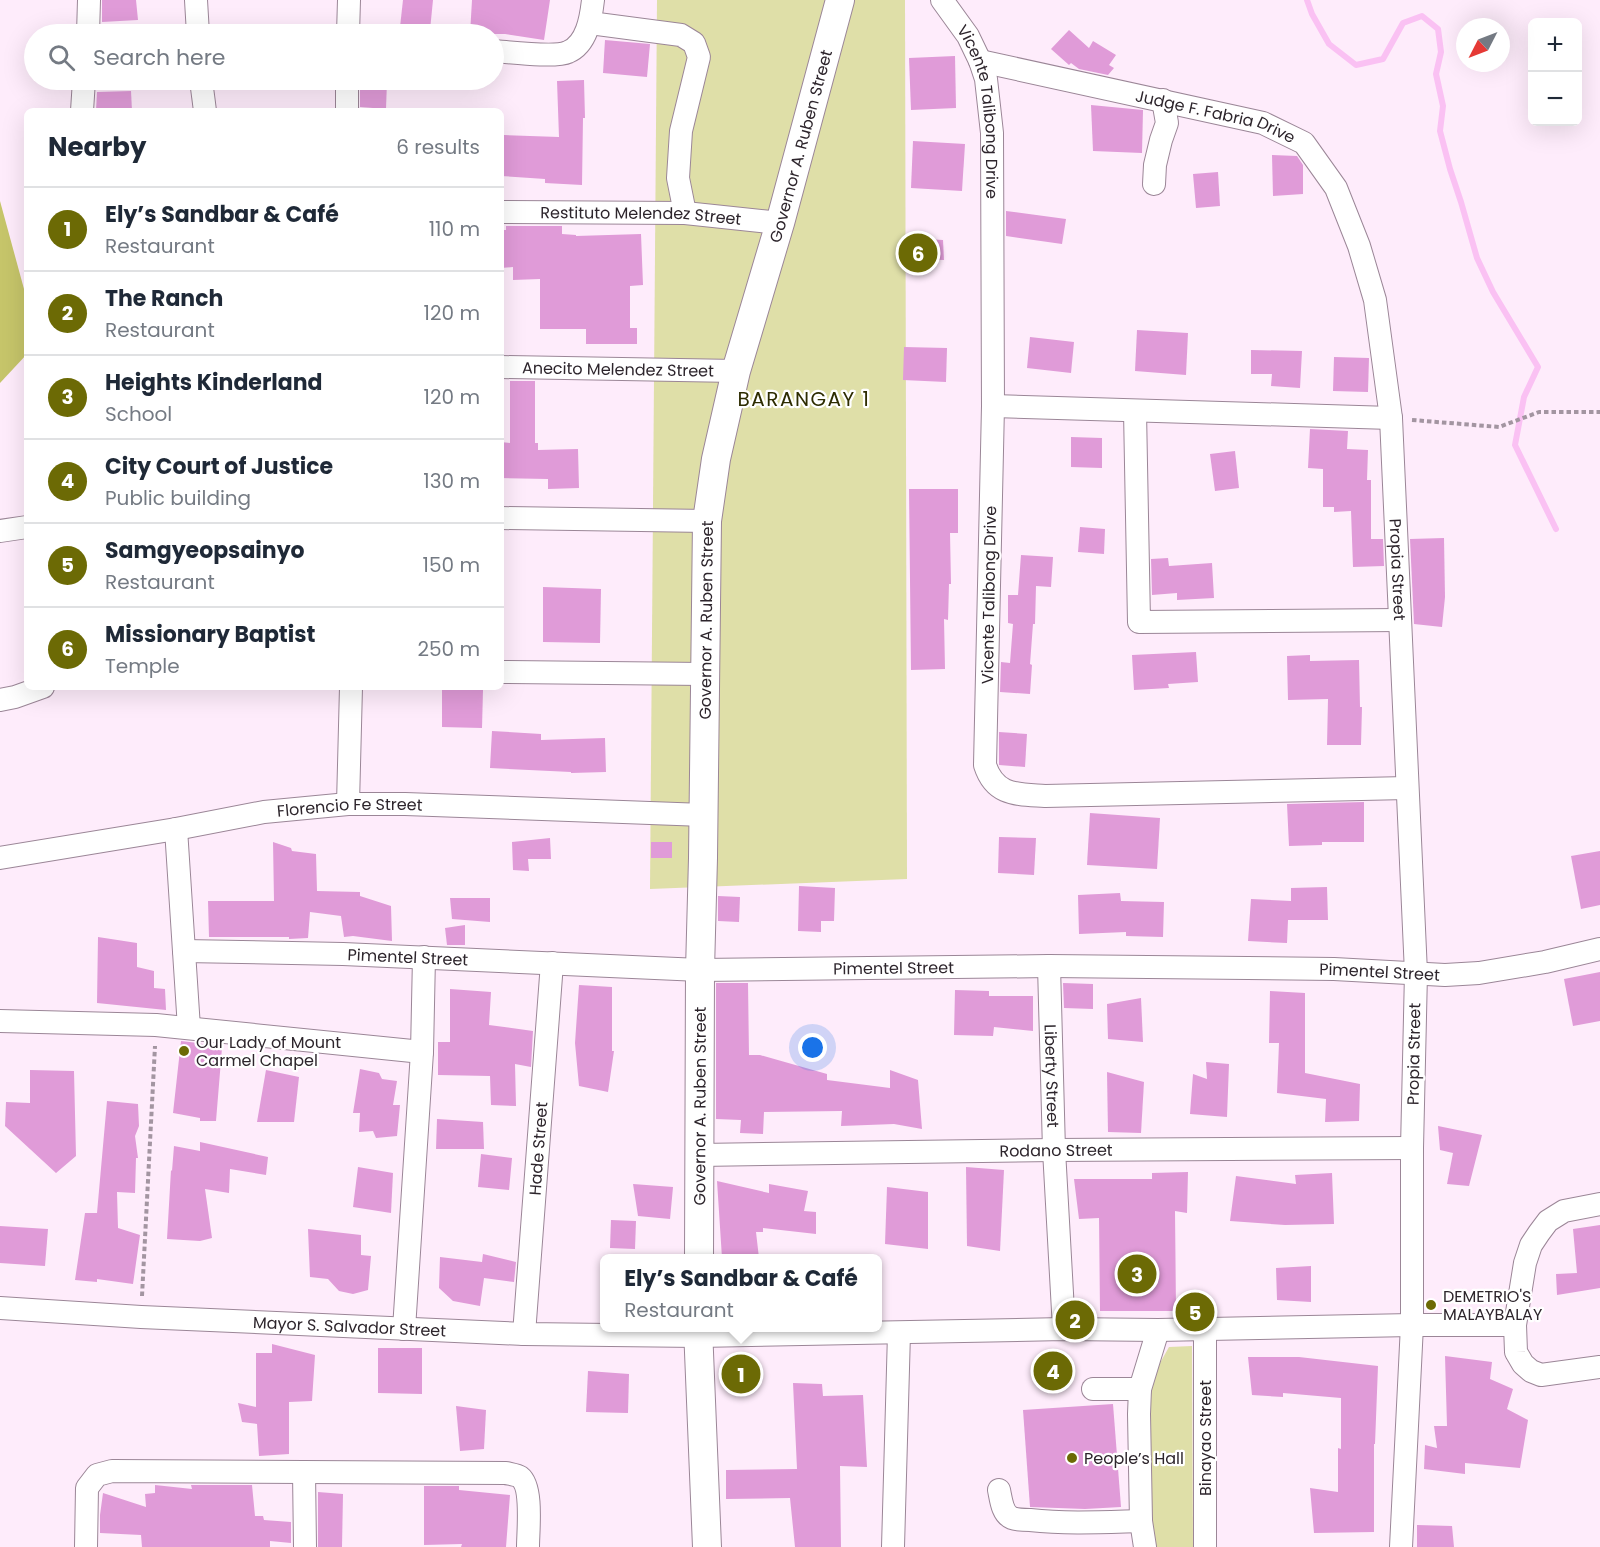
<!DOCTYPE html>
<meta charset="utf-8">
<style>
body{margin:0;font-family:Poppins,sans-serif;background:#f2f2f3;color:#1f2937}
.controls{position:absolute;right:18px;top:18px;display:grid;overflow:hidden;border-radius:9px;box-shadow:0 6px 24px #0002}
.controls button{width:54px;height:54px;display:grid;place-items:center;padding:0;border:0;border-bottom:2px solid #e0e1e3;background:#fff;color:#1f2937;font:30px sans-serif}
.compass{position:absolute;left:1456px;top:18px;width:54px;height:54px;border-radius:50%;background:#fff;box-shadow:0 6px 24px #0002;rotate:228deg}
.you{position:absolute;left:813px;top:1048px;width:21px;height:21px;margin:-15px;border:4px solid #fff;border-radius:50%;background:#1a73e8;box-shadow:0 0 0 9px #1a73e833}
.badge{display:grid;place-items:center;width:39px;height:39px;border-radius:50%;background:#6c6a05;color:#fff;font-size:20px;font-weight:700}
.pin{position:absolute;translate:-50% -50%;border:3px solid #fff;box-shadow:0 2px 6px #0006}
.popup{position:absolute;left:600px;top:1254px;width:282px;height:78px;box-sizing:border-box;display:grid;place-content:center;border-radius:9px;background:#fff;filter:drop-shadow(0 2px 4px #0005);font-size:20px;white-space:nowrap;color:#747a83}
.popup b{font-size:22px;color:#1f2937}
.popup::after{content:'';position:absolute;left:50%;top:100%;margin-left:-12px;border:12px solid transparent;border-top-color:#fff}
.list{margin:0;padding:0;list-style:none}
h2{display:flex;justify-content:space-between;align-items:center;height:78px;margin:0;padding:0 24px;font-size:26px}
h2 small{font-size:20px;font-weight:400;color:#747a83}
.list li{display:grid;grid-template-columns:39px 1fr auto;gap:18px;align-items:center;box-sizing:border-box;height:84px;padding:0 24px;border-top:2px solid #e0e1e3}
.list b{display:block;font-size:22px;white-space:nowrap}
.list p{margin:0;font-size:20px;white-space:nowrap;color:#747a83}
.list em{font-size:20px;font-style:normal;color:#747a83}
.icon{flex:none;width:33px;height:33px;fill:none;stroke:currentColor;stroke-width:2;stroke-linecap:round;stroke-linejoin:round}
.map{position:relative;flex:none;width:1600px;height:1547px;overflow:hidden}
.search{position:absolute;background:#fff;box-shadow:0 6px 24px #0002;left:24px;top:24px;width:480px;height:66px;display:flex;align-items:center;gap:15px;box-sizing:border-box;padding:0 21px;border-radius:33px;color:#747a83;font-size:22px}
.panel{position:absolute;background:#fff;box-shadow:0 6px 24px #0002;left:24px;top:108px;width:480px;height:582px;border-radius:9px}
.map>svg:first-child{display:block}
</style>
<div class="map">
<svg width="1600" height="1547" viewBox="0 0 1600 1547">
<rect width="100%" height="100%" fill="#feecfb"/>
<g fill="#dfdfa8">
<polygon points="657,0 905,0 907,879 650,889"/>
<polygon points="1192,1346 1193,1547 1154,1547 1142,1412 1156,1370 1169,1347"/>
</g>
<polygon fill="#c6c56a" points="0,201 27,300 27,354 0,383"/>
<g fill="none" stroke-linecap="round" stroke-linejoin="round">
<polyline stroke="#fac1f3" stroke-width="6" points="1307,0 1312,14 1329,44 1356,65 1383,59 1403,23 1422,16 1438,29 1441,52 1436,74 1443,106 1440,131 1450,169 1461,202 1477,258 1493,292 1538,367 1524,397 1515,445 1556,529"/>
</g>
<g fill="#e09bd8">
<polygon points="102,0 136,0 138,20 102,22"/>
<polygon points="403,0 433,0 430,30 400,27"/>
<polygon points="472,0 550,0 544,40 505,34 470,34"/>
<polygon points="1069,30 1089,48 1093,41 1116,55 1109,65 1114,68 1108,75 1079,69 1071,63 1069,65 1051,49"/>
<polygon points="605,40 650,44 647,77 603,73"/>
<polygon points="955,56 956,108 911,110 909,58"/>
<polygon points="360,80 387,81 386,109 360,107"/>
<polygon points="584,80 585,118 583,118 582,185 545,183 545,179 501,176 501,159 504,159 504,135 559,137 557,81"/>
<polygon points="131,91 132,111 96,111 97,92"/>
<polygon points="1091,105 1143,110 1142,153 1093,151"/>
<polygon points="913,141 965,144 962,191 911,188"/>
<polygon points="1272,155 1297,156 1303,165 1303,194 1273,196"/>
<polygon points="1218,172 1220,206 1196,208 1193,174"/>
<polygon points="1006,211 1066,219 1062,244 1006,236"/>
<polygon points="506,226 562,226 562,234 576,235 576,236 641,234 643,285 630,286 630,328 637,328 637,344 586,344 586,329 540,329 540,279 513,280 513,267 501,268 501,230 506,230"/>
<polygon points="906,238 943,240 944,260 906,259"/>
<polygon points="1137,330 1188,333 1186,375 1135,371"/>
<polygon points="1030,337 1074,342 1071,373 1027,368"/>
<polygon points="904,347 947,348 946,382 903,380"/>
<polygon points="1251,350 1302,351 1300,388 1271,386 1272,374 1251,374"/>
<polygon points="1334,357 1369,358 1368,392 1333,391"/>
<polygon points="510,381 535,381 535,443 538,443 538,450 578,449 579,488 548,489 548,479 501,478 501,442 510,443"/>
<polygon points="1310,429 1348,431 1347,449 1368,450 1367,480 1371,480 1371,539 1383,539 1384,566 1353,567 1351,511 1334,512 1334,507 1323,507 1323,469 1308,468"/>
<polygon points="1071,437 1102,438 1102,468 1071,467"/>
<polygon points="1235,451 1239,488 1215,491 1210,454"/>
<polygon points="909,489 958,489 958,533 950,533 951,584 949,584 948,620 944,619 945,669 911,670"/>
<polygon points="1080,527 1105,529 1104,554 1078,552"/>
<polygon points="1444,538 1445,597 1442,627 1414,624 1410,539"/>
<polygon points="1021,555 1053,557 1051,587 1036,586 1035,624 1033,624 1030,664 1032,665 1030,694 1000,692 1001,662 1010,663 1013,624 1008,623 1008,595 1018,595"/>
<polygon points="1168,558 1169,566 1212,563 1214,598 1177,600 1177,593 1152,595 1151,559"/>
<polygon points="543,587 601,589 600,643 543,642"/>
<polygon points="1196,652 1198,682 1168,684 1169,688 1134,690 1132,655"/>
<polygon points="1310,655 1310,661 1359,660 1360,707 1362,707 1361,745 1327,745 1328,699 1288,700 1287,656"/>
<polygon points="442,689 483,690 482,728 442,727"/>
<polygon points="492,731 541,734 541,740 605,738 606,772 571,773 571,772 490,768"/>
<polygon points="999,732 1027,734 1025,767 999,765"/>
<polygon points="1364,802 1364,842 1322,842 1322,845 1289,846 1287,804"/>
<polygon points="1090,813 1160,818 1157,869 1087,865"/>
<polygon points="999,837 1036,838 1034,875 998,873"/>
<polygon points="550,838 551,859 528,859 529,871 513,870 512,842"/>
<polygon points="273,842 291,848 292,851 316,854 317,891 360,892 360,896 391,906 392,941 353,936 344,937 341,916 310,912 308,938 289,939 289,937 209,937 208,901 274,901"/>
<rect x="651" y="842" width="21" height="16"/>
<polygon points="1600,851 1600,905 1581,909 1571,856"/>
<polygon points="799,886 835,888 834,921 821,921 821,932 798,931"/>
<polygon points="1327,887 1328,920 1288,920 1287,943 1248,941 1251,899 1291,901 1291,888"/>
<polygon points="1120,893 1121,901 1164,902 1163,937 1126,936 1126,932 1079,934 1078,895"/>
<polygon points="718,896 740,897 739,922 718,921"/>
<polygon points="450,898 490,898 490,922 452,919"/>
<polygon points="465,925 465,945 447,945 445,928"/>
<polygon points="98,937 137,943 137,967 154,971 154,988 165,989 166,1010 97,1003"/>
<polygon points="1600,972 1600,1021 1573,1026 1564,979"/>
<polygon points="716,983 748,983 749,1055 760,1055 827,1074 827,1080 890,1088 890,1070 918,1080 922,1129 894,1124 841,1126 842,1111 764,1112 763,1134 740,1133 741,1120 716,1119"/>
<polygon points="1063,983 1093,984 1093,1009 1064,1008"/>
<polygon points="579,985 612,987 612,1051 614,1051 608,1092 579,1086 575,1043"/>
<polygon points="450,989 491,992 489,1025 533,1031 531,1067 515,1064 516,1106 491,1105 490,1076 438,1075 438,1042 450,1042"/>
<polygon points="955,990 989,991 989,996 1033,996 1033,1031 994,1027 993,1036 954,1035"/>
<polygon points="1270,991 1305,993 1305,1073 1360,1084 1359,1121 1325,1122 1326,1099 1277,1093 1279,1043 1269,1043"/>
<polygon points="1141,998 1143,1042 1108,1039 1107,1004"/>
<polygon points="181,1041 198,1043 222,1048 216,1121 200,1121 200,1118 173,1113"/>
<polygon points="1206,1062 1229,1064 1227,1117 1190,1114 1193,1074 1207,1079"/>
<polygon points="360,1069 379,1073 382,1079 397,1081 393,1105 400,1105 397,1136 376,1138 373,1131 359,1132 360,1113 353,1113"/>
<polygon points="30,1070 74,1071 76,1156 56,1173 5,1126 6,1102 30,1103"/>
<polygon points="266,1070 299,1077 294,1122 257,1122"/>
<polygon points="1107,1072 1144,1082 1141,1133 1108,1132"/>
<polygon points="107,1101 138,1104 139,1126 135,1136 138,1158 136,1158 135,1193 117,1192 118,1228 140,1235 133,1284 97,1279 97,1282 75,1280 85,1213 97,1213"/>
<polygon points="437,1119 483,1122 484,1149 436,1149"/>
<polygon points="1438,1126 1482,1135 1469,1186 1447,1184 1453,1153 1440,1150"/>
<polygon points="200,1142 268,1157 266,1175 230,1169 229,1193 205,1189 212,1238 200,1241 167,1239 171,1170 172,1171 174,1146 200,1151"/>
<polygon points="481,1154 512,1158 509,1190 478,1187"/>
<polygon points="358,1167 393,1173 391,1213 353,1207"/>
<polygon points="966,1167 1004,1170 1000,1251 967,1246"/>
<polygon points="1188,1172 1187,1213 1175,1211 1176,1311 1100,1311 1099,1218 1079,1219 1074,1179 1152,1179 1152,1173"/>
<polygon points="1332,1173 1334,1224 1285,1225 1230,1221 1236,1176 1296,1184 1295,1175"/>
<polygon points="717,1181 769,1193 769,1184 808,1191 804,1211 816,1212 816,1234 763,1228 763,1232 756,1232 759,1258 722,1258"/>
<polygon points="633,1184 673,1187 670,1219 638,1216"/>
<polygon points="887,1187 928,1192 928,1249 885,1244"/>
<polygon points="611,1220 636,1221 635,1249 610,1248"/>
<polygon points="1600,1225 1600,1288 1557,1295 1556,1274 1577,1273 1573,1229"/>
<polygon points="0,1226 48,1229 45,1266 0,1263"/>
<polygon points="308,1229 361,1235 361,1255 371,1256 368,1290 353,1294 339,1291 328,1279 310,1277"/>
<polygon points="483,1254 516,1262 514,1282 484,1278 480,1306 453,1301 439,1288 440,1257 482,1262"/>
<polygon points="1311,1266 1311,1302 1277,1300 1276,1268"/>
<polygon points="272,1344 315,1355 312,1401 289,1402 289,1454 259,1456 257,1424 242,1422 238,1403 256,1407 256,1353 272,1353"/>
<polygon points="378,1348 422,1348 422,1394 378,1393"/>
<polygon points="1445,1356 1492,1362 1490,1379 1513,1389 1507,1409 1528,1420 1520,1468 1465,1463 1465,1474 1424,1469 1425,1445 1437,1448 1434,1426 1447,1426"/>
<polygon points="1248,1357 1299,1357 1378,1366 1375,1444 1374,1444 1374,1532 1314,1533 1310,1488 1338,1492 1338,1448 1341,1449 1341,1398 1283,1393 1283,1397 1252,1395"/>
<polygon points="588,1371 629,1374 628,1413 586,1412"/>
<polygon points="793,1383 822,1384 823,1396 863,1395 867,1467 840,1466 841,1547 795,1547 790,1498 726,1499 726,1470 797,1469"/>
<polygon points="1113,1404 1121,1507 1085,1509 1030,1507 1023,1410"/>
<polygon points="456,1406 486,1410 484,1449 460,1451"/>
<polygon points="155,1485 192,1489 191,1485 252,1485 255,1516 263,1516 264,1520 291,1522 291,1543 270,1541 270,1547 142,1547 141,1535 100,1533 100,1515 103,1493 146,1507 145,1494 155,1493"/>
<polygon points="424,1486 459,1486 459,1490 510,1495 506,1547 461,1547 462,1544 424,1545"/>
<polygon points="318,1492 343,1494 342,1547 318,1547"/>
<polygon points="1417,1525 1452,1526 1454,1547 1417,1547"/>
</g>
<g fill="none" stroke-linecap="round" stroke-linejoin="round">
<g stroke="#9b8697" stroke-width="24">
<g id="minor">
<polyline points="196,0 198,34"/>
<path id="s1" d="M942,0l26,36 12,25 6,18 6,54 1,273 -8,359c10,31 32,29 60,31l362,-8"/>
<polyline points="590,23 681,35 694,43 699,57 681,131 678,178 685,213"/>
<polyline points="88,34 89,0"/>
<polyline points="348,34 349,0"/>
<path d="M494,51c15,1 61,7 74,1 19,-8 23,-34 25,-52"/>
<path id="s2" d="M980,61l283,62 41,20 32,45 23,58 16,54 16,118 25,555 -4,175v177l-11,222"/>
<polyline points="201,80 205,111"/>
<polyline points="82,111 84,80"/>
<polyline points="347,111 347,80"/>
<polyline points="1154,184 1155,165 1161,140 1167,123 1163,100"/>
<path id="s3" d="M501,212l184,1 95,10"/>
<path id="s4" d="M501,367l235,4"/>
<polyline points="993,406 1391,418"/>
<polyline points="1135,411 1139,622 1400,620"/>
<polyline points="501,518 707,521"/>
<polyline points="0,531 27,527"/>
<polyline points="501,672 704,674"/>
<polyline points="0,700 15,697 43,687"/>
<polyline points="348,804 351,687"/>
<polyline points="176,829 189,1028"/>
<path id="s5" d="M0,858l176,-29 88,-17 84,-8h57l299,11"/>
<path id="s6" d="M184,951l159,3 357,16 349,-4 285,3 111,6 34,-2 66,-11 55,-13"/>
<path id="s7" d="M1049,966l5,184 10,179"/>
<polyline points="0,1021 156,1025 422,1052"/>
<path id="s8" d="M699,1155l355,-5 358,-2"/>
<polyline points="1600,1204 1564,1211 1548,1221 1539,1233 1531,1245 1525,1263 1515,1325 1516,1352 1523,1364 1531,1371 1541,1375 1600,1367"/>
<path id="s9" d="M0,1308l141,9 383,17 174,2 366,-7 94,1 254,-5h103"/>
<polyline points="404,1329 422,1052 424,957"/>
<path id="s10" d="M524,1334l28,-371"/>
<polyline points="1093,1389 1140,1389"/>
<polyline points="304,1472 305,1547"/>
<path d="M999,1490c2,9 3,24 13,28 5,2 13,2 18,2 37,4 74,2 111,1"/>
<path d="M86,1547l1,-59 10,-13 15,-4 394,2c4,1 11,2 14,4 13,10 8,54 8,70"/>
<polyline points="893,1547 899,1333"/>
<polyline points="1145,1547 1141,1521 1139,1414 1140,1389 1158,1330"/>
<polyline points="1205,1547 1205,1328"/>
</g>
</g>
<g stroke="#9b8697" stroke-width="30">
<g id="major">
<path id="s11" d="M699,1258l1,-288 3,-112 4,-337 9,-62 20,-88 44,-148 60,-223"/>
<polyline points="698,1328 707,1547"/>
</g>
</g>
<g stroke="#a395a1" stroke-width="4" stroke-dasharray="4.5 3" stroke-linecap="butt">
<polyline points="1412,420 1499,427 1539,412 1600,412"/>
<polyline points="142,1296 155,1046"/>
</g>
<use href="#minor" stroke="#fff" stroke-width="22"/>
<use href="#major" stroke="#fff" stroke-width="28"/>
</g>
<g fill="#6c6a05" stroke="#fff" stroke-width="2">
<circle cx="184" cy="1051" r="6"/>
<circle cx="1431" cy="1305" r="6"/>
<circle cx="1072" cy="1458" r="6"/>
</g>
<g text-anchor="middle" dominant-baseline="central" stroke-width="4.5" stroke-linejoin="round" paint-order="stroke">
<g font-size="16" fill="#2d252c" stroke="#fff">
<text stroke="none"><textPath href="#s1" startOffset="122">Vicente Talibong Drive</textPath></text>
<text stroke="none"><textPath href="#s2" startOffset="242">Judge F. Fabria Drive</textPath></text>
<text stroke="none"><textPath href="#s11" startOffset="1124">Governor A. Ruben Street</textPath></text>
<text stroke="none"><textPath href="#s3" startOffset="140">Restituto Melendez Street</textPath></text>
<text stroke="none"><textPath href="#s4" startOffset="117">Anecito Melendez Street</textPath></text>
<text stroke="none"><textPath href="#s2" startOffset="780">Propia Street</textPath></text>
<text transform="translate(989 595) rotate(-89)">Vicente Talibong Drive</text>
<text stroke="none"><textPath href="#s11" startOffset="638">Governor A. Ruben Street</textPath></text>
<text stroke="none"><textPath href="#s5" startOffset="354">Florencio Fe Street</textPath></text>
<text stroke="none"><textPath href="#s6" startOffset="224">Pimentel Street</textPath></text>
<text stroke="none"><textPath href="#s6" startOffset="710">Pimentel Street</textPath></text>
<text stroke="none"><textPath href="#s6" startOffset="1196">Pimentel Street</textPath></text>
<text transform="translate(1414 1054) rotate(-89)">Propia Street</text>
<text stroke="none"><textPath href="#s7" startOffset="110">Liberty Street</textPath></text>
<text stroke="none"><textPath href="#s11" startOffset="152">Governor A. Ruben Street</textPath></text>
<text stroke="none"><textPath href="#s10" startOffset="186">Hade Street</textPath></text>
<text stroke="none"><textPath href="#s8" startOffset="357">Rodano Street</textPath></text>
<text stroke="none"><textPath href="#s9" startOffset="350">Mayor S. Salvador Street</textPath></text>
<text transform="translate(1205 1438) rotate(-90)">Binayao Street</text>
</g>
<g font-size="16" fill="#2d252c" stroke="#fff" text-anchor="start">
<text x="196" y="1042">Our Lady of Mount<tspan x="196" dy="18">Carmel Chapel</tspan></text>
<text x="1443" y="1296">DEMETRIO'S<tspan x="1443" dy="18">MALAYBALAY</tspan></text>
<text x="1084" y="1458">People’s Hall</text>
</g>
<g font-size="20" letter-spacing="1.5" fill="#2d2c01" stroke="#fff">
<text x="804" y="399">BARANGAY 1</text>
</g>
</g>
</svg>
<div class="controls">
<button>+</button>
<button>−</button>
</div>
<svg class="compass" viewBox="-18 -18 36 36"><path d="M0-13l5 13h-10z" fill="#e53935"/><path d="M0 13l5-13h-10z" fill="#747a83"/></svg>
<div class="you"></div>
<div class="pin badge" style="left:741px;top:1374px">1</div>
<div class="popup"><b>Ely’s Sandbar &amp; Café</b>Restaurant</div>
<div class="pin badge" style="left:1075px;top:1320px">2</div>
<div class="pin badge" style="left:1137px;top:1274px">3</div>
<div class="pin badge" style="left:1053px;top:1371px">4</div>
<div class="pin badge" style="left:1195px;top:1312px">5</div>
<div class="pin badge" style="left:918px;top:253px">6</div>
<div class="search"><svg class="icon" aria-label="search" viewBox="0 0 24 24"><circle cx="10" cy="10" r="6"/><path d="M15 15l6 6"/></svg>Search here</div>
<section class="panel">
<h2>Nearby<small>6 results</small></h2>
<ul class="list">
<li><span class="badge">1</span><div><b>Ely’s Sandbar &amp; Café</b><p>Restaurant</p></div><em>110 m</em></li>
<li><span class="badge">2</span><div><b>The Ranch</b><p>Restaurant</p></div><em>120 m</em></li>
<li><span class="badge">3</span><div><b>Heights Kinderland</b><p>School</p></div><em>120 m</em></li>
<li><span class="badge">4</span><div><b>City Court of Justice</b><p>Public building</p></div><em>130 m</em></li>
<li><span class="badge">5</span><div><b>Samgyeopsainyo</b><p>Restaurant</p></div><em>150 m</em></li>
<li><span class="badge">6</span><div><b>Missionary Baptist</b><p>Temple</p></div><em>250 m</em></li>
</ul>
</section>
</div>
